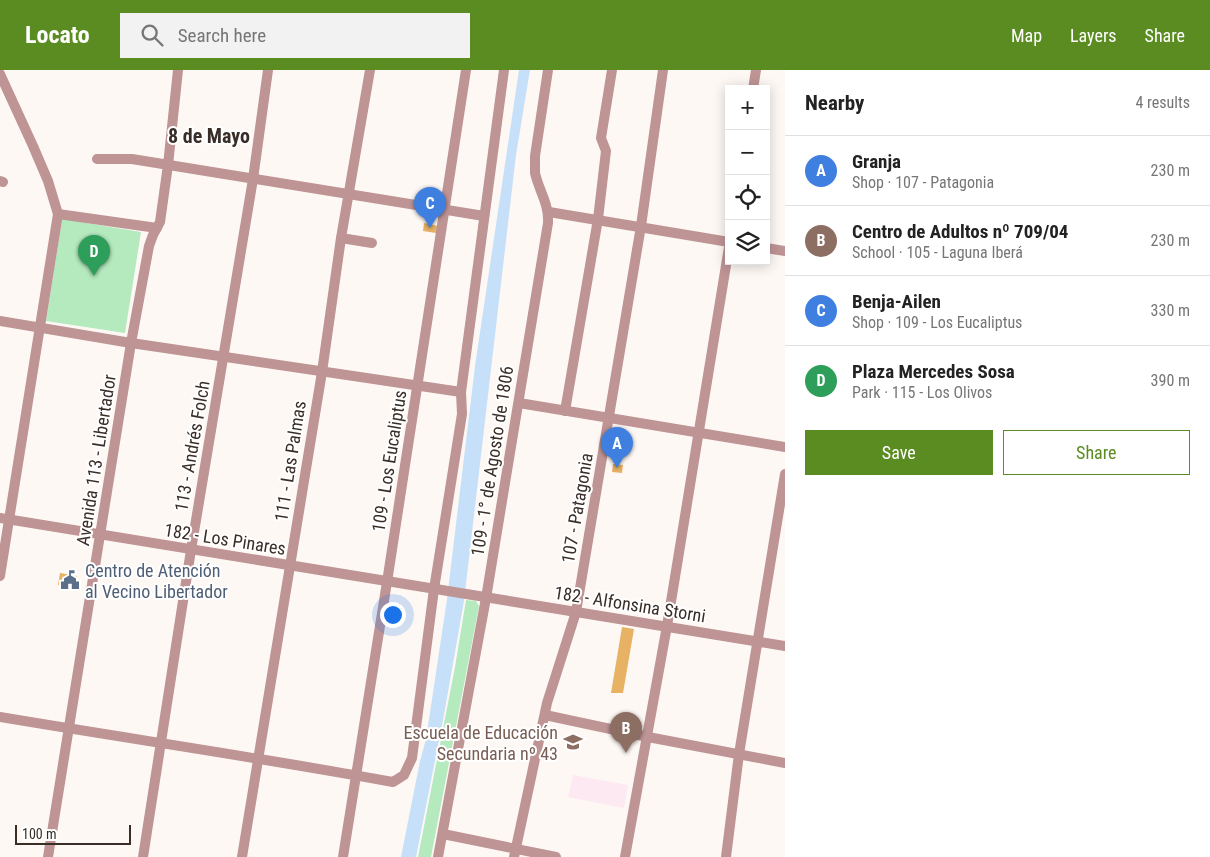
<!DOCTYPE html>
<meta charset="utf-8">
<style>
body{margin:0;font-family:"Roboto Condensed",sans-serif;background:#f2f2f2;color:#222}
.controls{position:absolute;right:15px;top:15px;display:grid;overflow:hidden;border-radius:0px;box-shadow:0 2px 12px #0003}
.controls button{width:45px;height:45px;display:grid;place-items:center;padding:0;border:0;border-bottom:1px solid #e0e0e0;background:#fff;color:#222;font:25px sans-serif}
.scale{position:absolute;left:15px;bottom:12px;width:116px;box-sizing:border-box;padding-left:5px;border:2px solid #392d27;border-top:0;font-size:14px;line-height:18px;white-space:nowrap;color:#392d27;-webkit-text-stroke:4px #fff;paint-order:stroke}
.you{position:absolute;left:392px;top:544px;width:18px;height:18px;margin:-12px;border:4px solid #fff;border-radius:50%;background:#1a73e8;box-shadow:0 0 0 8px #1a73e833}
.badge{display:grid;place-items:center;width:32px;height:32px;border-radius:50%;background:#5b8c21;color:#fff;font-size:16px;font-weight:700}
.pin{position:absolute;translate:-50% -41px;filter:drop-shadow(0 1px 2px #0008)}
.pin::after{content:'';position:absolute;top:26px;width:18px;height:15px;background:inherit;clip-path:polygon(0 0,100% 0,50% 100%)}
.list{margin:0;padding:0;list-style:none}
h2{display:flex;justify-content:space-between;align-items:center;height:65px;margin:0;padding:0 20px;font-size:21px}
h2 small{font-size:16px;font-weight:400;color:#767676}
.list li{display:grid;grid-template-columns:32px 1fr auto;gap:15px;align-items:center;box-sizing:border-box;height:70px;padding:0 20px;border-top:1px solid #e0e0e0}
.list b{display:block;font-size:19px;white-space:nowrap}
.list p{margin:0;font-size:16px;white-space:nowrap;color:#767676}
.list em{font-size:16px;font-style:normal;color:#767676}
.actions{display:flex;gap:10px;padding:15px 20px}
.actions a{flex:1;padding:11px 0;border:1px solid #5b8c21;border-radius:0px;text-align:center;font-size:18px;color:#5b8c21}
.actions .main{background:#5b8c21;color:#fff}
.icon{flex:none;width:28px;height:28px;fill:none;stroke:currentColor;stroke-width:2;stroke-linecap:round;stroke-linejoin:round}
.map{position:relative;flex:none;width:785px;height:787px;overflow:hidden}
header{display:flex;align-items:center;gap:30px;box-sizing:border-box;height:70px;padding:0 25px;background:#5b8c21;color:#fff}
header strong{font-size:24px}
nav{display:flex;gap:28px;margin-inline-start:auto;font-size:18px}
.search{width:350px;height:45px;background:#f2f2f2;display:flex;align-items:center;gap:12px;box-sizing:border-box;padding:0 18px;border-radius:0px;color:#767676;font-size:19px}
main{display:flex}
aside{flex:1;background:#fff}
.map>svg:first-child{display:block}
</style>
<header>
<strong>Locato</strong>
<div class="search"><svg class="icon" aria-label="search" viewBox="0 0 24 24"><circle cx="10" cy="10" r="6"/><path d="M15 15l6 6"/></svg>Search here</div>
<nav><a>Map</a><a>Layers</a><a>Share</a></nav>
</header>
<main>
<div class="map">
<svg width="785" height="787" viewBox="0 0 785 787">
<rect width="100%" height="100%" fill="#fef8f4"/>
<polygon fill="#fde9f1" points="573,705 628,715 624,738 568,727"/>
<g fill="#b4eabe">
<polygon points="62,149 141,162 125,263 46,251"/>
<polygon points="466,530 476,531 479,536 431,787 418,787 455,597"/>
</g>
<polygon fill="#c6e0fa" points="519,0 530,0 516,85 464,531 444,645 416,787 401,787 420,691 426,669 447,529 475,296"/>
<g fill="#e7b264">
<polygon points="424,153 438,156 436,163 423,161"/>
<polygon points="613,394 623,395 622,403 612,402"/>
<polygon points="60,503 77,506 75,517 58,515"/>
<polygon points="622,557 634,559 623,623 611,623"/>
</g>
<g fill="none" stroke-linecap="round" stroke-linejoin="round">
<g stroke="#be9495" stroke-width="10">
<polyline points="0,4 33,76 48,111 58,144 0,506"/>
<polyline points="753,19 756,0"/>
<polyline points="97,89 132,89 484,146"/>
<polyline points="0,111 3,112"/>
<polyline points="549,142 729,172"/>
<polyline points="58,144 157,158"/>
<polyline points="341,168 372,173"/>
<polyline points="766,178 785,181"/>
<polyline points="0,251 131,273 461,322"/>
<polyline points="519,333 785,377"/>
<polyline points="565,341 598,149 606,81 601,68 612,0"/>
<polyline points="0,448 785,576"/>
<polyline points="545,645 648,667 785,693"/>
<path d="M0,647c131,22 262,41 393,65l11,-7 8,-17 22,-169 28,-175 -1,-22 43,-322"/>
<polyline points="443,764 556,787"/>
<polyline points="48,787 131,273 149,176 153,165 160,152 168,95 178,0"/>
<polyline points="143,787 191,480 253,109 268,0"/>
<polyline points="242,787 322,302 341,168 370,0"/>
<polyline points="343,787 387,512 466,0"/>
<path d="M438,787l48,-259 62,-375c1,-20 -9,-32 -13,-50 0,-6 0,-11 0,-17l13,-86"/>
<polyline points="514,787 547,633 576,542 641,156 663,0"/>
<polyline points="625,787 667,556 729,177"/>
<polyline points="726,787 739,684 785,404"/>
</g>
</g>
<defs>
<g id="civic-bare" transform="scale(1.5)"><path d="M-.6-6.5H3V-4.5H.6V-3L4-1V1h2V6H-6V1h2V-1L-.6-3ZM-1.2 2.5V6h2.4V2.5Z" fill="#5c6f8a" stroke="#fff" stroke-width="2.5" paint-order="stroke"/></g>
<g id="school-bare" transform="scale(1.5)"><path d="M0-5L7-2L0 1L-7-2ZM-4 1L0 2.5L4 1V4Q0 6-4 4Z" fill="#8d6e63" stroke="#fff" stroke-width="2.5" paint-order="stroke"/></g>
</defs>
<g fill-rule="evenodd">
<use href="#civic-bare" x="70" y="510"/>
<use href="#school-bare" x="573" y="672"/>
</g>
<g text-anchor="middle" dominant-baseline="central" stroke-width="4" stroke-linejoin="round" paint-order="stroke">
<g font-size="18" fill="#392d27" stroke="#fff">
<text transform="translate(192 376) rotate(-80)">113 - Andrés Folch</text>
<text transform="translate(96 390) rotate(-81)">Avenida 113 - Libertador</text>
<text transform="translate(290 391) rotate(-81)">111 - Las Palmas</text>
<text transform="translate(389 391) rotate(-81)">109 - Los Eucaliptus</text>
<text transform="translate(492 391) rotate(-81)">109 - 1° de Agosto de 1806</text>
<text transform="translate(577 438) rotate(-80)">107 - Patagonia</text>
<text transform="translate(225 469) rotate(9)">182 - Los Pinares</text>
<text transform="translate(630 534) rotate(9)">182 - Alfonsina Storni</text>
</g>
<g font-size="18" fill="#4e5e75" stroke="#fff" text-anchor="start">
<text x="85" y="500">Centro de Atención<tspan x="85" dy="21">al Vecino Libertador</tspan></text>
</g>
<g font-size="18" fill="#785e54" stroke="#fff" text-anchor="end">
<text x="558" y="662">Escuela de Educación<tspan x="558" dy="21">Secundaria nº 43</tspan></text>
</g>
<g font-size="20" font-weight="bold" fill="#392d27" stroke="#fff">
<text x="209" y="66">8 de Mayo</text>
</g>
</g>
</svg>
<div class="controls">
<button>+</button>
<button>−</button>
<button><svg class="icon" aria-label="locate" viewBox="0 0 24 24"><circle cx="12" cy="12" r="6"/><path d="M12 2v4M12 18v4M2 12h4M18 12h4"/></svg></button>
<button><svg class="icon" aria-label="layers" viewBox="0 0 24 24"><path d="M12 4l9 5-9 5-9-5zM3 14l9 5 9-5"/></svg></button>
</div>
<div class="scale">100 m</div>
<div class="you"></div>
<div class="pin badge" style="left:617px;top:398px;background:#3f7fe0">A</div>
<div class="pin badge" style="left:626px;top:683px;background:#8d6e63">B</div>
<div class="pin badge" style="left:430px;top:158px;background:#3f7fe0">C</div>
<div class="pin badge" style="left:94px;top:206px;background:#2e9e5b">D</div>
</div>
<aside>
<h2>Nearby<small>4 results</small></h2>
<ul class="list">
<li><span class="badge" style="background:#3f7fe0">A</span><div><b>Granja</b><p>Shop · 107 - Patagonia</p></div><em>230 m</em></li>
<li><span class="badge" style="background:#8d6e63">B</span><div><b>Centro de Adultos nº 709/04</b><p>School · 105 - Laguna Iberá</p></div><em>230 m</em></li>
<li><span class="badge" style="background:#3f7fe0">C</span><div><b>Benja-Ailen</b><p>Shop · 109 - Los Eucaliptus</p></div><em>330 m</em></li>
<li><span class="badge" style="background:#2e9e5b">D</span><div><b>Plaza Mercedes Sosa</b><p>Park · 115 - Los Olivos</p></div><em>390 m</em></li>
</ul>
<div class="actions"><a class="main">Save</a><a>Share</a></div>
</aside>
</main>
